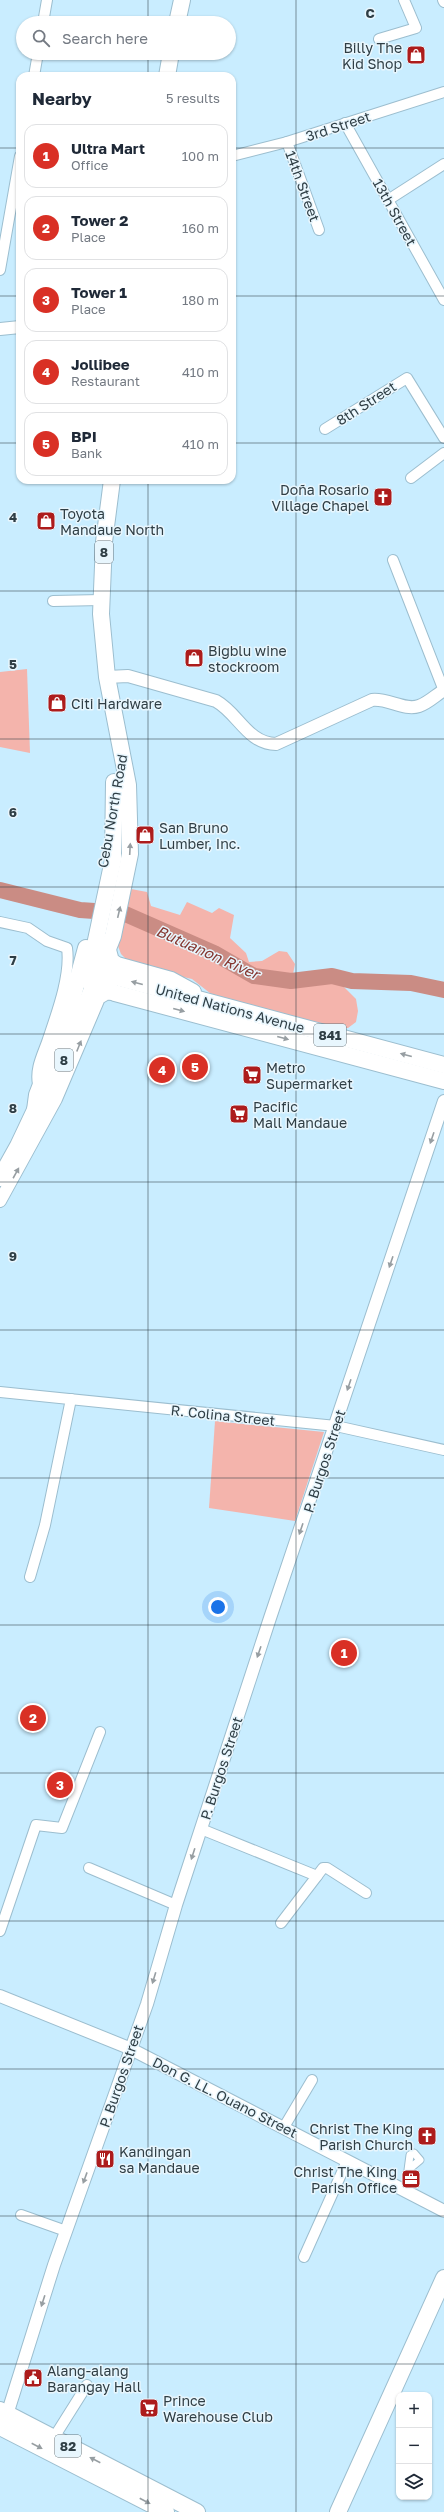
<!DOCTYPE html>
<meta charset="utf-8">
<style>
body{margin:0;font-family:"Golos Text",sans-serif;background:#f2f2f3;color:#1f2937}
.controls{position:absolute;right:12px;bottom:12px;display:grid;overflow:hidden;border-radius:8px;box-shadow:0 1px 3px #0004}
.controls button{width:36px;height:36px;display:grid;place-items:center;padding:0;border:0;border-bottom:1px solid #e0e1e3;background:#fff;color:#1f2937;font:20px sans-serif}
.you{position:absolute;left:218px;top:1607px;width:14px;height:14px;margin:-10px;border:3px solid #fff;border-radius:50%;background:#1a73e8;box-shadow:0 0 0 6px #1a73e833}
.badge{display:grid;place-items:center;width:26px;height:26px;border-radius:50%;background:#d93025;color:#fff;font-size:13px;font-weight:700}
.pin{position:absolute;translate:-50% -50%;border:2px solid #fff;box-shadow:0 1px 4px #0006}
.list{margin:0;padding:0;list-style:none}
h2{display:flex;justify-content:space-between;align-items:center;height:52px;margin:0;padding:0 16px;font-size:17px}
h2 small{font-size:13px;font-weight:400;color:#747a83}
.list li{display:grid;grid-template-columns:26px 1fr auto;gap:12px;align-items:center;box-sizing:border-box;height:64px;margin:0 8px 8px;padding:0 8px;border:1px solid #e0e1e3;border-radius:12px}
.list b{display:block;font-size:15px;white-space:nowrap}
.list p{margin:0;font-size:13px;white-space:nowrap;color:#747a83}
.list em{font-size:13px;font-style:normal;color:#747a83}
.icon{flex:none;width:22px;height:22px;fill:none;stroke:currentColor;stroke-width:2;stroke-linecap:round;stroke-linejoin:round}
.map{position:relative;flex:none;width:444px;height:2512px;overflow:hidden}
.search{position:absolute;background:#fff;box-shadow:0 1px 3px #0004;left:16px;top:16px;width:220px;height:44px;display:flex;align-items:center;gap:10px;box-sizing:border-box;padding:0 14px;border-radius:22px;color:#747a83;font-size:15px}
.panel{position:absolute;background:#fff;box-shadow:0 1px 3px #0004;left:16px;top:72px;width:220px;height:412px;border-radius:12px}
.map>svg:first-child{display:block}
</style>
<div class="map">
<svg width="444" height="2512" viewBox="0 0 444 2512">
<rect width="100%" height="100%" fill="#c9edff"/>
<g fill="#f4b4ac">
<polygon points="27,669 30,753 0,747 0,672"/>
<polygon points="131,889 147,892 151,906 180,915 187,902 212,913 219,908 234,915 230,938 246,953 249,962 262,961 279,951 287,952 295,964 293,974 297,979 339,982 356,999 358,1011 356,1022 348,1028 338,1028 215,997 192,979 132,965 121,954 118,946"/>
<polygon points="215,1421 324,1432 295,1521 209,1508"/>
</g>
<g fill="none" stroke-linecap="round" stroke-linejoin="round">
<polyline stroke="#ca8c84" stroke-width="16" points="0,890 80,910 123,913 214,953 254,976 291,981 332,976 352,981 411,983 444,990"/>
<g stroke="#9cbecf" stroke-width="9">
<polygon id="pedestrian" points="414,2153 420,2160 408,2170 410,2155"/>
</g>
<g stroke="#9cbecf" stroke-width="12">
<g id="minor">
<polyline points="443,0 444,2"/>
<polyline points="43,23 47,0"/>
<polyline points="379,39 416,28 404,0"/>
<polyline points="34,76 38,53"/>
<polyline points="345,123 444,300"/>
<polyline points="287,142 319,230"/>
<polyline points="232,156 287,142 444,92"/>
<polyline points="388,200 444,164"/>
<polyline points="0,270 20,156"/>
<polyline points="325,429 407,378 444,438"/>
<polyline points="411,478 444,453"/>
<polyline points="393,560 444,691"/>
<polyline points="53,601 101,600"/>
<path d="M0,922l28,6 19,13 20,7c4,28 -11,67 -20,94 -5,14 -12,27 -9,42"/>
<polyline points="0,1392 336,1426 444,1450"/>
<polyline points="30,1577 45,1525 71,1399"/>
<polyline points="201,1829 317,1876 281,1923"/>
<polyline points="89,1868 176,1905"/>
<polyline points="317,1876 323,1868 327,1868 366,1893"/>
<polyline points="0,1931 36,1825 62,1828 100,1732"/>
<polyline points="284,2127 312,2080"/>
<polyline points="21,2215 66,2231"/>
<polyline points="304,2257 347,2161"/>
<polyline points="53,2439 87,2385"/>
</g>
</g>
<g stroke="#9cbecf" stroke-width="14">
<g id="tertiary">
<polyline points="0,329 20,327"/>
<path d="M107,677l21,-1 88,25c22,12 32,43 60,43l96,-44c16,-2 32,11 47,6 9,-3 17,-11 25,-16"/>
<polyline points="0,1201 56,1099 99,998 106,994 115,993"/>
<polyline points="0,1996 129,2048 444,2211"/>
<polyline points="5,2421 54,2265 147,2004 176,1905 270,1618 444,1101"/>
</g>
</g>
<g stroke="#9cbecf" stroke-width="18">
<g id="primary">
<polyline points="177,23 182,0"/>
<polyline points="167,76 171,53"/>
<path d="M114,782l-1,78 -21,99c0,16 7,28 23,34l329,88"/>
<polyline points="108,950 111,961 117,965 171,980 193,992"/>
<polyline points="89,982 101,976 112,976 444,1065"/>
<polyline points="35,1110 50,1095 113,936 130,854 128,785 107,677 101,614 104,542 112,480"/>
<polyline points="0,1178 18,1146 35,1110 37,1095 68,1015 86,948"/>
<polyline points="0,2410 197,2512"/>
<polyline points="0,2427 166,2512"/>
</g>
</g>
<g stroke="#9cbecf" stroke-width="18">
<polyline id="trunk" points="338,2512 444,2278"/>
</g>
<use href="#pedestrian" stroke="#fff" stroke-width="7"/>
<use href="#minor" stroke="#fff" stroke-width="10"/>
<use href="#tertiary" stroke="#fff" stroke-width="12"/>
<use href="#primary" stroke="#fff" stroke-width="16"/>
<use href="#trunk" stroke="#fff" stroke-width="16"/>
</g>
<defs><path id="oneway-solid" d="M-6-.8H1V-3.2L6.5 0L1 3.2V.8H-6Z"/></defs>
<g fill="#979ea2">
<use href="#oneway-solid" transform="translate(130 849) rotate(-87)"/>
<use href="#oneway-solid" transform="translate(119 912) rotate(-77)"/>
<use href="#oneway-solid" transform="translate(137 983) rotate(-165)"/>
<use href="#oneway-solid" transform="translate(179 1010) rotate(15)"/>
<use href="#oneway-solid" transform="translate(283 1038) rotate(15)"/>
<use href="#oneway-solid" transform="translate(79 1046) rotate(-68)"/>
<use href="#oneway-solid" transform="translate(406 1055) rotate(-165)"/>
<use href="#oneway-solid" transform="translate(432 1138) rotate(109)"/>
<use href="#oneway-solid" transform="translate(16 1173) rotate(-61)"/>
<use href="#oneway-solid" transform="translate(391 1262) rotate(109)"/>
<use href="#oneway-solid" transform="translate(349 1385) rotate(109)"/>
<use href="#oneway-solid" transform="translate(301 1529) rotate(109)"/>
<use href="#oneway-solid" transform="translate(259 1652) rotate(109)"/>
<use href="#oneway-solid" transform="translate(193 1854) rotate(108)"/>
<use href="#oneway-solid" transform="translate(154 1978) rotate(107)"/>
<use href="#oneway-solid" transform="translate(85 2178) rotate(110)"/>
<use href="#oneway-solid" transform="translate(43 2301) rotate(108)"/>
<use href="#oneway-solid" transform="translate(37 2446) rotate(27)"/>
<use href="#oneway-solid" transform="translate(95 2460) rotate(-153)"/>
<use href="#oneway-solid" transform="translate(145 2501) rotate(28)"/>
</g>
<path fill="none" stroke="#2f3e45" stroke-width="1" stroke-opacity="0.55" d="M148,0v23M296,0v2512M148,53v23M0,148h20M232,148h212M0,296h20M232,296h212M0,443h20M232,443h212M148,480v2032M0,591h444M0,739h444M0,887h444M0,1034h444M0,1182h444M0,1330h444M0,1478h444M0,1625h444M0,1773h444M0,1921h444M0,2069h444M0,2216h444M0,2364h444"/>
<defs>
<g id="shop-square" transform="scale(1)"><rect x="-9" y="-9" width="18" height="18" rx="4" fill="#ad1c1c" stroke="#e8f6fd"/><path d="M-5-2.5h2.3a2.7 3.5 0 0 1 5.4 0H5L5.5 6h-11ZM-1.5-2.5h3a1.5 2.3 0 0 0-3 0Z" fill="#fff"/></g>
<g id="church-square" transform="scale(1)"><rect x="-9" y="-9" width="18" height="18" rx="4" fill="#ad1c1c" stroke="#e8f6fd"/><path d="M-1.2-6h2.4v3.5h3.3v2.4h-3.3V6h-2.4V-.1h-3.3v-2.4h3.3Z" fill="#fff"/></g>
<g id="supermarket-square" transform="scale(1)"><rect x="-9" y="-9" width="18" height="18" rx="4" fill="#ad1c1c" stroke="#e8f6fd"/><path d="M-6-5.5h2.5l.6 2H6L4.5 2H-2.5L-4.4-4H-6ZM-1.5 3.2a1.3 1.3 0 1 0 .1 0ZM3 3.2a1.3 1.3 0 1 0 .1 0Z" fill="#fff"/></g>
<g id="restaurant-square" transform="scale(1)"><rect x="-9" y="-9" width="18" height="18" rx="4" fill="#ad1c1c" stroke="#e8f6fd"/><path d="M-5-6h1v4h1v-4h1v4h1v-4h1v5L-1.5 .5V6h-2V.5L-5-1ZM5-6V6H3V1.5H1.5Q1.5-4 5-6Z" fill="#fff"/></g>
<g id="office-square" transform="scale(1)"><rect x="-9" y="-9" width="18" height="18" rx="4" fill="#ad1c1c" stroke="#e8f6fd"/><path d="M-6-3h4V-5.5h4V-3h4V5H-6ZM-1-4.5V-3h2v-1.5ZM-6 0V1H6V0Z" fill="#fff"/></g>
<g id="civic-square" transform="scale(1)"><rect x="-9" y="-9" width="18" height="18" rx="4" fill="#ad1c1c" stroke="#e8f6fd"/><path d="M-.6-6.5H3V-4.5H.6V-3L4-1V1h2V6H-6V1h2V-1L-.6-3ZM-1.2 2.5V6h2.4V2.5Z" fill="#fff"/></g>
</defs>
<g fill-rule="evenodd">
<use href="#shop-square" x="416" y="55"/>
<use href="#church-square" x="383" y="497"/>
<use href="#shop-square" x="46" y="521"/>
<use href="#shop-square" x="194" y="658"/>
<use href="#shop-square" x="57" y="703"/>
<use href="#shop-square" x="145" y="835"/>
<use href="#supermarket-square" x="252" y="1075"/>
<use href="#supermarket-square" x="239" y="1114"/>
<use href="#church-square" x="427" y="2136"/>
<use href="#restaurant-square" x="105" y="2159"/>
<use href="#office-square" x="411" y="2179"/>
<use href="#civic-square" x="33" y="2378"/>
<use href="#supermarket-square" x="149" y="2408"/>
</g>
<g text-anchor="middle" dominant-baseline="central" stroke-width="3" stroke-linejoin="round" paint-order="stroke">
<g fill="#e8f6fd" stroke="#66757c" stroke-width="1">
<rect x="95" y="541" width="18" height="22" rx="3"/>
<rect x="314" y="1024" width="32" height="22" rx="3"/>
<rect x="55" y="1049" width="18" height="22" rx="3"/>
<rect x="55" y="2435" width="26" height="22" rx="3"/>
</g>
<g font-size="13" font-weight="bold" fill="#2f3e45">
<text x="104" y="552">8</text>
<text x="330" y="1035">841</text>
<text x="64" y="1060">8</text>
<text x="68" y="2446">82</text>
</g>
<g font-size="14" fill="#2f3e45" stroke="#e8f6fd" text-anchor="start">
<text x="402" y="47" text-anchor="end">Billy The<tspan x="402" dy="16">Kid Shop</tspan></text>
<text x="369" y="489" text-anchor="end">Doña Rosario<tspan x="369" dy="16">Village Chapel</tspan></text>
<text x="60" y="513">Toyota<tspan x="60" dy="16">Mandaue North</tspan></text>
<text x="208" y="650">Bigblu wine<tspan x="208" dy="16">stockroom</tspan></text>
<text x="71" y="703">Citi Hardware</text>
<text x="159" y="827">San Bruno<tspan x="159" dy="16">Lumber, Inc.</tspan></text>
<text x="266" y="1067">Metro<tspan x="266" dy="16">Supermarket</tspan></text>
<text x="253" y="1106">Pacific<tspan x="253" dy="16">Mall Mandaue</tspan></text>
<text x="413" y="2128" text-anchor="end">Christ The King<tspan x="413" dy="16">Parish Church</tspan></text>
<text x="119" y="2151">Kandingan<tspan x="119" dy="16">sa Mandaue</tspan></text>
<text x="397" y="2171" text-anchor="end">Christ The King<tspan x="397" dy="16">Parish Office</tspan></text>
<text x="47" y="2370">Alang-alang<tspan x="47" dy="16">Barangay Hall</tspan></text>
<text x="163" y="2400">Prince<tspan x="163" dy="16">Warehouse Club</tspan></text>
</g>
<g font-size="14" fill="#2f3e45" stroke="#e8f6fd">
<text transform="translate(338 126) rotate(-18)">3rd Street</text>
<text transform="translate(303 186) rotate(70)">14th Street</text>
<text transform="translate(395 212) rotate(61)">13th Street</text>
<text transform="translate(366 403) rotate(-33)">8th Street</text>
<text transform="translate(112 811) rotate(-80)">Cebu North Road</text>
<text transform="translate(230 1008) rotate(15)">United Nations Avenue</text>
<text transform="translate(223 1415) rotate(6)">R. Colina Street</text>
<text transform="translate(324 1461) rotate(-72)">P. Burgos Street</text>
<text transform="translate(221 1768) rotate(-72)">P. Burgos Street</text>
<text transform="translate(121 2076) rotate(-71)">P. Burgos Street</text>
<text transform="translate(225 2097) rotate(27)">Don G. LL. Ouano Street</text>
</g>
<g font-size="15" font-style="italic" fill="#853731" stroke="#e8f6fd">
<text transform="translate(208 952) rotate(24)">Butuanon River</text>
</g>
</g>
<g font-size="13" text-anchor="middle" font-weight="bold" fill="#2f3e45" stroke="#e8f6fd" stroke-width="3" stroke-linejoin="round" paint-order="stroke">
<text x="370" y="18">C</text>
<text x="13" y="522">4</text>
<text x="13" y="669">5</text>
<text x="13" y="817">6</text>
<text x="13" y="965">7</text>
<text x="13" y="1113">8</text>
<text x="13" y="1261">9</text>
</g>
</svg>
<div class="controls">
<button>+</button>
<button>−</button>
<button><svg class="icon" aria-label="layers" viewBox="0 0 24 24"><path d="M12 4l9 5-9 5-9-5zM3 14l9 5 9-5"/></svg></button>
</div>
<div class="you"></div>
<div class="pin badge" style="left:344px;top:1653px">1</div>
<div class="pin badge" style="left:33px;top:1718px">2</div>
<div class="pin badge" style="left:60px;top:1785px">3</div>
<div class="pin badge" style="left:162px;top:1070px">4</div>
<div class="pin badge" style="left:195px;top:1067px">5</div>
<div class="search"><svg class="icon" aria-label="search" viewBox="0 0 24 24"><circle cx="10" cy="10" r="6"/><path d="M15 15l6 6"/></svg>Search here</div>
<section class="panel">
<h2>Nearby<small>5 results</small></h2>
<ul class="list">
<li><span class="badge">1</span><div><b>Ultra Mart</b><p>Office</p></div><em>100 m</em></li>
<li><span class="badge">2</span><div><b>Tower 2</b><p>Place</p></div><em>160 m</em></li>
<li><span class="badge">3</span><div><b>Tower 1</b><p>Place</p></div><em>180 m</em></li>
<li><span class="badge">4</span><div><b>Jollibee</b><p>Restaurant</p></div><em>410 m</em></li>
<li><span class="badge">5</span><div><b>BPI</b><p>Bank</p></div><em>410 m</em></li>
</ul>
</section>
</div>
